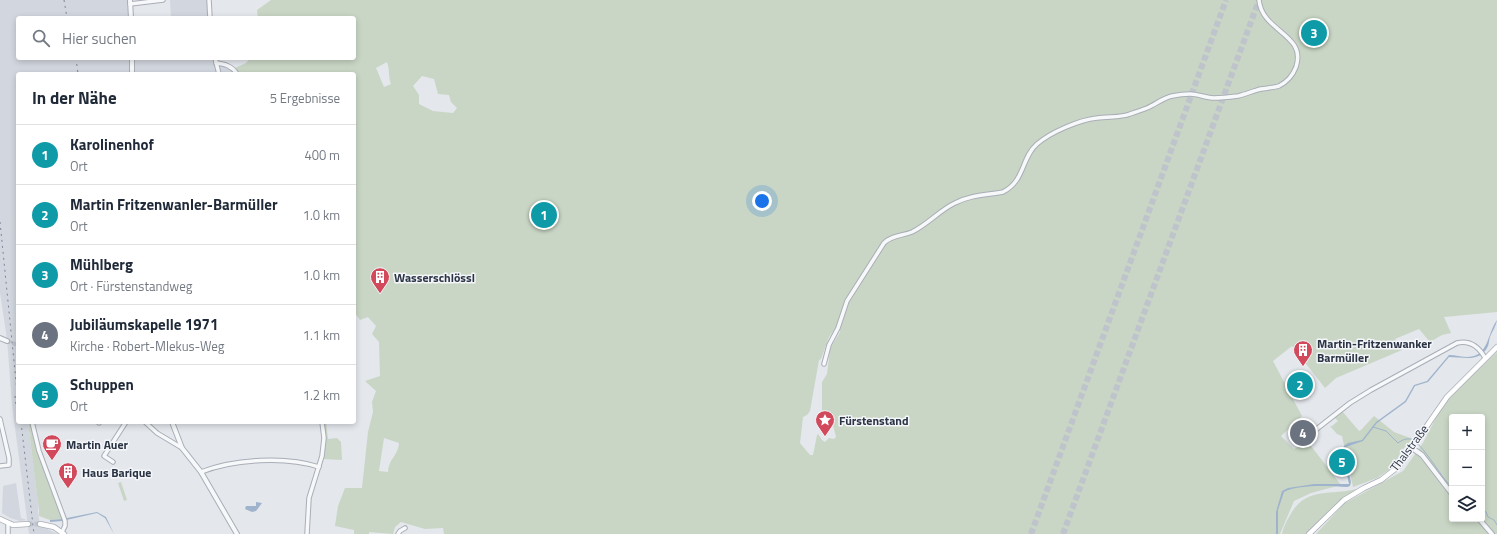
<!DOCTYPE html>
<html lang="de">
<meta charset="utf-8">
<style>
body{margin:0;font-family:"Titillium Web",sans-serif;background:#f2f2f3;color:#1f2937}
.controls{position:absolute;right:12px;bottom:12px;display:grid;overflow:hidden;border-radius:4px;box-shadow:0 2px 6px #0003}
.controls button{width:36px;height:36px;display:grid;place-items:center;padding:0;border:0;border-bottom:1px solid #e0e1e3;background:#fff;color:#1f2937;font:20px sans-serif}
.you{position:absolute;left:762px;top:201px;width:14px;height:14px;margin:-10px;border:3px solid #fff;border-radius:50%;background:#1a73e8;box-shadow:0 0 0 6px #1a73e833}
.badge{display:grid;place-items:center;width:26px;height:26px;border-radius:50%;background:#d93025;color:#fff;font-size:13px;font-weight:700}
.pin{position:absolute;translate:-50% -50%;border:2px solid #fff;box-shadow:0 1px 4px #0006}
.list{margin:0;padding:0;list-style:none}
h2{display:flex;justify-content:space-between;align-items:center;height:52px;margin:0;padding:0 16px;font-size:17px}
h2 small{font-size:13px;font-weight:400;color:#747a83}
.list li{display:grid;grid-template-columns:26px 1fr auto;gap:12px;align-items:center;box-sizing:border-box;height:60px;padding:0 16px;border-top:1px solid #e0e1e3}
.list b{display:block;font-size:15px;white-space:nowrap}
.list p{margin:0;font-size:13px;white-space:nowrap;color:#747a83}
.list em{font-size:13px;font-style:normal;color:#747a83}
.icon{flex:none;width:22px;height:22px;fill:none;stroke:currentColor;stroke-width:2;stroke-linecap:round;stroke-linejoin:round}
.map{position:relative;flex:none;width:1497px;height:534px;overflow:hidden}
.search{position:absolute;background:#fff;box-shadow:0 2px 6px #0003;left:16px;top:16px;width:340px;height:44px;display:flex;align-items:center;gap:10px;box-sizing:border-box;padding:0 14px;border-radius:4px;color:#747a83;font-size:15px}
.panel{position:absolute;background:#fff;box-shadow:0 2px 6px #0003;left:16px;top:72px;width:340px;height:352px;border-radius:4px}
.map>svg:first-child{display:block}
</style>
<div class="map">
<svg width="1497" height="534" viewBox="0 0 1497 534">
<rect width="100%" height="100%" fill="#e4e7ec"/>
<g fill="#d2d6de">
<polygon points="0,0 130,0 131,18 18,18 18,58 216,58 218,61 235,68 238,74 18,74 18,422 28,422 38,503 39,505 38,511 40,527 45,528 58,534 29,534 12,405 7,339 0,293"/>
<polygon points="170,0 209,0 210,18 171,18"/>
<polygon points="16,483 21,518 27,520 20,521 10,518 2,513 3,486"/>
</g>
<g fill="#c9d6c5" fill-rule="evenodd">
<path d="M271,0h1226v312l-53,5 7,16 -9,2 -12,7 -11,-13 -24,10 7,11 -66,28 -11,10 -33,-42 -19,15 29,55 -21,20 13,13 14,-7 33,43 -30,8 -17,8 -14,33h-836l-1,-6 -18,1 -24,-7 -6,5 -2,7 -24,-2v2h-15v-4l-19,-4 3,-20 7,-18h17l6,-56 5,-20 -1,-10 4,-11 -11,-10 15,-5 -1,-34 -7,-8 4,-8 -8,-9 -8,3 -6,-8v-238h-116l-3,-6 11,-5 4,-5h104v-40h-96l-1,-8zM387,62c3,8 1,15 4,22l-7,3 -8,-19zM422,76l12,3 4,15 11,1 2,7 6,6 -4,5 -20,-2 -14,-7v-9l-6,-9zM836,327l4,1v4l-10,17 -3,25 -5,8v34l5,1 5,4 4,16 -2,2 -5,-1 -4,4 -3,-2 -4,-6 -1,1 -4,20h-3l-10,-12 3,-26 4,-2 3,-4 9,-51 2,-1 8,-22zM384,438l15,5c-1,13 -10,15 -11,29l-9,-1z"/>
<path d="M1497,352v182h-181l29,-31 58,-32 20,-28 21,-41zM1452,417h30v102h-30z"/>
<polygon points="1342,411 1359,431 1361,430 1374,416 1394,432 1413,439 1401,451 1396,463 1390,469 1377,478 1353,487 1342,436 1337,434 1330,426 1332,426 1338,421 1334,417"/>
<polygon points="28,422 30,422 37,453 62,519 50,520 39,516 39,505 38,503"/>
<polygon points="324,422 326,422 328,439 337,438 341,442 342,460 324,459 326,440"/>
<polygon points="121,482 127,500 124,501 118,483"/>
<path d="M1357,489l-17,12 -33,33h-25c1,-6 4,-12 7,-17 16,-31 39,-21 68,-28z"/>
</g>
<g fill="#9fb4cc">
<path d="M1497,320c-1,6 -5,12 -7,17 -1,3 -1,6 -2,9 -8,17 -24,11 -39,11l-21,25 -13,4 -9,16 -29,21 -14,18 -17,6 -2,5 7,30 -1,4 -3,1c-17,-1 -48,-3 -63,5l-6,18v24h-2v-22l6,-21 6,-3 26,-4h35l-7,-32 2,-6 4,-3 14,-3 14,-18 29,-21 9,-16 13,-4 22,-26c6,0 12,2 19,2 21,-1 19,-23 29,-37z"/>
<polygon points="256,502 262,503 256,511 252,512 245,509 246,506 256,506"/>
<polygon points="97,512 106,517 114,534 105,518 97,513 62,521 50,522 50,520 62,519"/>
</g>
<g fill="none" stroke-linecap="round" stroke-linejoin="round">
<g stroke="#9fb4cc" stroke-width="1">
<path d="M1373,427l13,4 12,12c5,-4 12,-6 17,-2"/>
<path d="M1417,443c14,14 22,31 35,45"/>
<polyline points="1482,509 1486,512 1488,517 1494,520 1497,525"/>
</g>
<polyline stroke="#bfc3cb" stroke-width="4" stroke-dasharray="4 2" stroke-linecap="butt" points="7,341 18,345"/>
<polyline stroke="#bfc3cb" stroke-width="4.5" stroke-dasharray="4.5 2" stroke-linecap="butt" points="28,524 40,524"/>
<g stroke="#bfc3cb" stroke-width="6" stroke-dasharray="6 3" stroke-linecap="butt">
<polyline points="1031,534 1226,0"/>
<polyline points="1063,534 1259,0"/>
</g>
<g stroke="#a9aeb7" stroke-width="5.5">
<g id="minor">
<polyline points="209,0 210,18"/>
<polyline points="130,4 163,0"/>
<polyline points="215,58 219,74"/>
<path d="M216,63c9,1 16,3 21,11"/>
<path d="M824,364l5,-19 9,-17 9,-27 37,-58c8,-8 18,-7 28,-11 16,-8 28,-22 43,-29 15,-8 32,-8 48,-11 22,-11 18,-34 34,-48 14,-12 42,-24 60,-26 11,-2 23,0 33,-4 6,-2 12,-4 17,-6 9,-4 16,-10 25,-12 5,-1 12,-2 18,-2 8,0 16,4 24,4 7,0 16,-1 24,-2 8,-2 15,-5 23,-7 5,-1 12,-1 18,-3 8,-4 14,-11 17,-19 11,-33 -34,-35 -37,-67"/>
<polyline points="0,419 9,458 9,465 0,466"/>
<polyline points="32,422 39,451 65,521 65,526 62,532"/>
<polyline points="99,422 99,423"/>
<polyline points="145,422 157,433 182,448"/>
<path d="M1309,435l41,-32 21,-13 86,-47c13,-3 22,4 28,15"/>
<polyline points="113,462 104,456 126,422"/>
<path d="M201,472c33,-13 85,-16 118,-5"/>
<polyline points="8,534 8,523"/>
<polyline points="307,534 309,498 322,456 324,438 322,422"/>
<polyline points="398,534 400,531 405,528"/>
</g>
</g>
<g stroke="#a9aeb7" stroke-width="6">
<g id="tertiary">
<polyline points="130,0 131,18"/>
<polyline points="132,58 132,74"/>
<polyline points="0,338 7,341"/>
<polyline points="172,422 182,448 201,472 237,534"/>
<polyline points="1412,448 1422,455 1452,494"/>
<polyline points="1479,519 1492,534"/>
</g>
</g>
<g stroke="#a9aeb7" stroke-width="6">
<g id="secondary">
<polyline points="0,519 13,525 28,524"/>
<polyline points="40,524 54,527 64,534"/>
<polyline points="1309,534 1344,500 1364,488 1381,480 1399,466 1447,397 1497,347"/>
</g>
</g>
<use href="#minor" stroke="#f7f8fa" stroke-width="3.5"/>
<use href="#tertiary" stroke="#f7f8fa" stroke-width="4"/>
<use href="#secondary" stroke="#fff" stroke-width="4.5"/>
<g stroke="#7d8696" stroke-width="1" stroke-dasharray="2 4" stroke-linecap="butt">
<polyline points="64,0 67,18"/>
<polyline points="76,58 78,74"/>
<polyline points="0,222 18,401"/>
<polyline points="15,396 18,421"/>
<polyline points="21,422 34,534"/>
</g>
</g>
<defs>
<g id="building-pin" transform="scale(1)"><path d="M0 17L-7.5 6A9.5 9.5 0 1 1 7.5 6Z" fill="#d1495b" stroke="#f4f6f9"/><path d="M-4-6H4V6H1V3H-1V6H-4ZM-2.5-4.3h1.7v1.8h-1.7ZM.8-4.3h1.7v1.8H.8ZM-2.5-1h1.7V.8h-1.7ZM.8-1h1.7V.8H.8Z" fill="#fff"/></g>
<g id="sight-pin" transform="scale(1)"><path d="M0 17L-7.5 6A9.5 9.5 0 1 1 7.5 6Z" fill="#d1495b" stroke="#f4f6f9"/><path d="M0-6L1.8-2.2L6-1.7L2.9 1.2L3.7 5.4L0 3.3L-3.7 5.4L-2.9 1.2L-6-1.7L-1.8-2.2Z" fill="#fff"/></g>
<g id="cafe-pin" transform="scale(1)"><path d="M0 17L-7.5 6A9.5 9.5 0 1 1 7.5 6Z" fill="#d1495b" stroke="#f4f6f9"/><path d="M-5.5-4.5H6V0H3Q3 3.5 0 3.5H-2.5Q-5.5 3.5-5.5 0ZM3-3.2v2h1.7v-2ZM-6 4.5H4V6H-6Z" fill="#fff"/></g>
</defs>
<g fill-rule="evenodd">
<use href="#building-pin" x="380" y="277"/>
<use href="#building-pin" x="1303" y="350"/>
<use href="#sight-pin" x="825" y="420"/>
<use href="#cafe-pin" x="52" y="444"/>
<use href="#building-pin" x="68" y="472"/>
</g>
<g text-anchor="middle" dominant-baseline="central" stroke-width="3" stroke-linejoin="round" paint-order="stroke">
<g font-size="12" font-weight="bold" fill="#2b3445" stroke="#f4f6f9" text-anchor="start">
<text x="394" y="277">Wasserschlössl</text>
<text x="1317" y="343">Martin-Fritzenwanker<tspan x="1317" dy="14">Barmüller</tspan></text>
<text x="839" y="420">Fürstenstand</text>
<text x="66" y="444">Martin Auer</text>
<text x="82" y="472">Haus Barique</text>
</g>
<g font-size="12" fill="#2b3445" stroke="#f4f6f9">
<text transform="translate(1409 448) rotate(-53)">Thalstraße</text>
</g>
</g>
</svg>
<div class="controls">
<button>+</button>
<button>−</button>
<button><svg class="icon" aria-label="layers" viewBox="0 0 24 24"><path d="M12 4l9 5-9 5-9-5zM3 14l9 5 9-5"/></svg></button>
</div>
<div class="you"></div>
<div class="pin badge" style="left:544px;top:215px;background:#0f9aa8">1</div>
<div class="pin badge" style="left:1300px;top:385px;background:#0f9aa8">2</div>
<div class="pin badge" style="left:1314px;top:33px;background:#0f9aa8">3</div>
<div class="pin badge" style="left:1303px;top:433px;background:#6b7280">4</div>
<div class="pin badge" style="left:1342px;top:462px;background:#0f9aa8">5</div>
<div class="search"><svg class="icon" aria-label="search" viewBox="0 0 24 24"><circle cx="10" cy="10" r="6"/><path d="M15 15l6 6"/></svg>Hier suchen</div>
<section class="panel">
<h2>In der Nähe<small>5 Ergebnisse</small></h2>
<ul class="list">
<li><span class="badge" style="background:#0f9aa8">1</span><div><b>Karolinenhof</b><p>Ort</p></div><em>400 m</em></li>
<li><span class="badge" style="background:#0f9aa8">2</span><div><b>Martin Fritzenwanler-Barmüller</b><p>Ort</p></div><em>1.0 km</em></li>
<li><span class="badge" style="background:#0f9aa8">3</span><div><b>Mühlberg</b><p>Ort · Fürstenstandweg</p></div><em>1.0 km</em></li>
<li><span class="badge" style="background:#6b7280">4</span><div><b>Jubiläumskapelle 1971</b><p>Kirche · Robert-Mlekus-Weg</p></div><em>1.1 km</em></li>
<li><span class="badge" style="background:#0f9aa8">5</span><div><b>Schuppen</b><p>Ort</p></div><em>1.2 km</em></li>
</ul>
</section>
</div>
